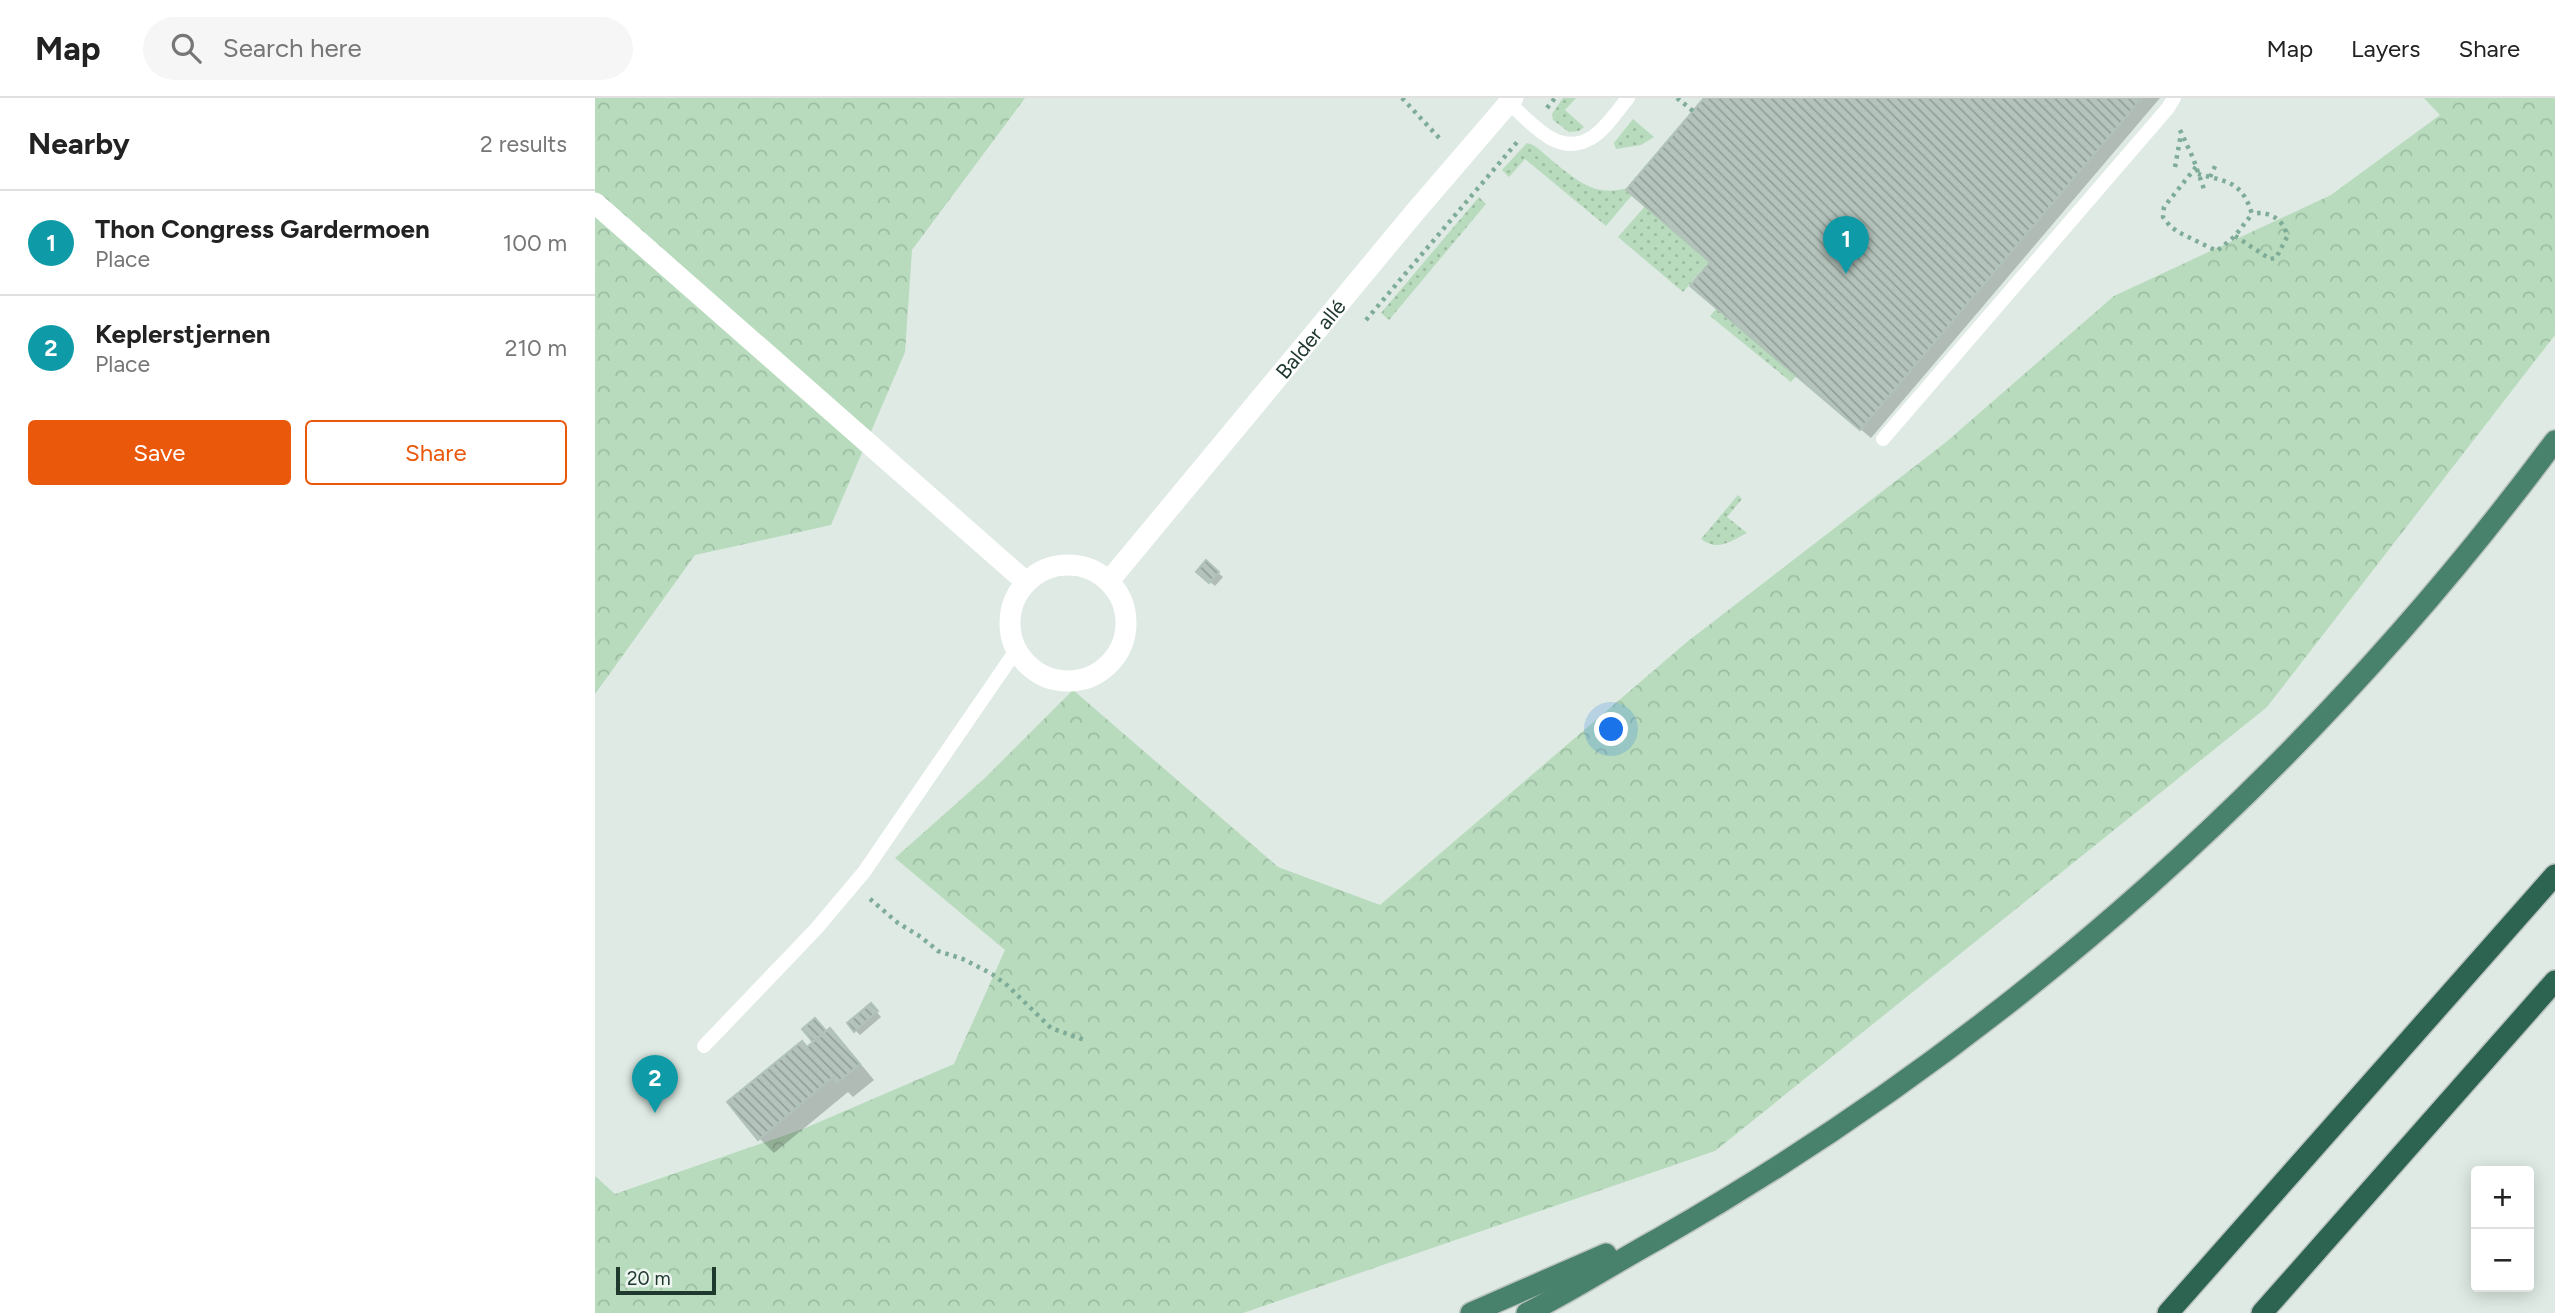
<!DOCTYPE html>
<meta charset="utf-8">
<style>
body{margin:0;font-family:Figtree,sans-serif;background:#f6f6f6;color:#222}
.controls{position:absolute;right:21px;bottom:21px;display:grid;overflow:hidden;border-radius:7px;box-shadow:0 4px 18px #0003}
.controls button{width:63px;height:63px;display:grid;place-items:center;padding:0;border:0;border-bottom:2px solid #e0e0e0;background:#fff;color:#222;font:35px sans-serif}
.scale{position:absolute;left:21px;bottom:18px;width:100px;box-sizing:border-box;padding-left:7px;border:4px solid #20392f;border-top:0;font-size:19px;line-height:24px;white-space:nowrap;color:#20392f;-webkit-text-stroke:5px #eef6f1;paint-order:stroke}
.you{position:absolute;left:1017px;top:632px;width:24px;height:24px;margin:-18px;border:5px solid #fff;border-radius:50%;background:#1a73e8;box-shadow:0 0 0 10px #1a73e833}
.badge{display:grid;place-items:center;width:46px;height:46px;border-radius:50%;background:#ea580c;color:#fff;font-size:23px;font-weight:700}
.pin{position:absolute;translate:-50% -58px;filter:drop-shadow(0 2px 4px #0008)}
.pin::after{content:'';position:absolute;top:37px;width:24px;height:21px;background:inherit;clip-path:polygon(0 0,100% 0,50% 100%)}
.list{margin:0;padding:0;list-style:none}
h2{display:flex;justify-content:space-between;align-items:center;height:91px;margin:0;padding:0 28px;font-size:30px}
h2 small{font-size:23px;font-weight:400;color:#767676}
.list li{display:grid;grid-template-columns:46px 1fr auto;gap:21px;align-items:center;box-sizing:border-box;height:105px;padding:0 28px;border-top:2px solid #e0e0e0}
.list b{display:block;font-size:26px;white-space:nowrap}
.list p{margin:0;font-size:23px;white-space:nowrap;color:#767676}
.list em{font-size:23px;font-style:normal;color:#767676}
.actions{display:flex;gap:14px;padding:21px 28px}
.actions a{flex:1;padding:16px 0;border:2px solid #ea580c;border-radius:7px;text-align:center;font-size:24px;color:#ea580c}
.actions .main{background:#ea580c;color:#fff}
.icon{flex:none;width:38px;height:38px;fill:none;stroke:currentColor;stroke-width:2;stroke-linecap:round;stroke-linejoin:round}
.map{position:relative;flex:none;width:1960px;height:1215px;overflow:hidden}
header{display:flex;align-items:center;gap:42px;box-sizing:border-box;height:98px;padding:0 35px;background:#fff;border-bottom:2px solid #e0e0e0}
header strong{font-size:33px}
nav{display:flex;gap:38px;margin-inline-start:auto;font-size:24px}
.search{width:490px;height:63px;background:#f6f6f6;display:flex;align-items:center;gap:18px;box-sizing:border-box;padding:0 24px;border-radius:38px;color:#767676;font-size:26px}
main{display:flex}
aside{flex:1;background:#fff}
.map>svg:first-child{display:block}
</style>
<header>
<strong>Map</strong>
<div class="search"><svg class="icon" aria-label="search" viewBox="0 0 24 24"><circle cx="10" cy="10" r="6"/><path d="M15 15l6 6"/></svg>Search here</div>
<nav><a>Map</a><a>Layers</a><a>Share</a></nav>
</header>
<main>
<aside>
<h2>Nearby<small>2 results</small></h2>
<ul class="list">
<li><span class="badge" style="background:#0f9aa8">1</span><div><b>Thon Congress Gardermoen</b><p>Place</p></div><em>100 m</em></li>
<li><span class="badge" style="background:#0f9aa8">2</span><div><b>Keplerstjernen</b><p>Place</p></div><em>210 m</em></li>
</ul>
<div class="actions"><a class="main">Save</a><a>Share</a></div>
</aside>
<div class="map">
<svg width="1960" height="1215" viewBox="0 0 1960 1215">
<defs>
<pattern id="grass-dots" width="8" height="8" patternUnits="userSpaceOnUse" patternTransform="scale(1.75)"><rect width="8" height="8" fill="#b7dbbc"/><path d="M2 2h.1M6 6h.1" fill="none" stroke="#9dbda2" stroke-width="1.8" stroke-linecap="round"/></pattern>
<pattern id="forest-crowns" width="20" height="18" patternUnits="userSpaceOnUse" patternTransform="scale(1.75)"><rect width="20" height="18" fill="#b7dbbc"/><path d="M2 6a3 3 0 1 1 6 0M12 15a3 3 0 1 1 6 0" fill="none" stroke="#9dbda2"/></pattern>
<pattern id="building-back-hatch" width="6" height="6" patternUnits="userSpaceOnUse" patternTransform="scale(1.75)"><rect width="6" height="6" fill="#b4c4bc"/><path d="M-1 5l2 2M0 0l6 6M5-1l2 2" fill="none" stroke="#92a099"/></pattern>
</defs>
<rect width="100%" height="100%" fill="#deeae3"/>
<g fill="url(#grass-dots)">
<polygon points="968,0 981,0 970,12 989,29 984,33 974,34 958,22 957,16"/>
<polygon points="1038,21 1059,39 1046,47 1021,51 1019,45"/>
<path d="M932,45c9,2 15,9 22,15 33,27 51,44 94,24l-37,44 -81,-67 -16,18 -7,-7z"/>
<polygon points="884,99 891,106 794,222 786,215"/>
<polygon points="1052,106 1117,160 1088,194 1023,139"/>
<polygon points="1121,211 1202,277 1196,284 1115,218"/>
<path d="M1143,397l4,4 -15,18 20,16c-16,8 -29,19 -46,6z"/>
</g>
<g fill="url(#forest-crowns)">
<polygon points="0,0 430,0 317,152 310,254 236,427 100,457 0,596"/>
<polygon points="1829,0 1960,0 1960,237 1672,609 1120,1053 648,1215 0,1215 0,1078 20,1096 208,1031 359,966 410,852 300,760 390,680 478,592 683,769 785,807 1092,544 1350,345 1519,198 1736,97 1845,17"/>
</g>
<g fill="#0003">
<polygon points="1112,0 1565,0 1276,340 1107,197 1117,165"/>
<polygon points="612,465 628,479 620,488 603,474"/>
<polygon points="276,907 286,919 265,937 254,926"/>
<polygon points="220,922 232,935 235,932 250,947 279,982 258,999 253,994 179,1055 164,1040 212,951 220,944 209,931"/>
</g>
<g fill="url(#building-back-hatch)" stroke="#b1c3b9" stroke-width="2">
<polygon points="1109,0 1547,0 1265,332 1095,188 1115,164 1031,92"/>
<polygon points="611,462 624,474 614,485 601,474"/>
<polygon points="276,905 283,913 259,934 252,925"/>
<polygon points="220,920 231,933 218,944 207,931"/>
<polygon points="235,930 265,966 242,985 238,979 163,1042 132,1004 207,943 212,949"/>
</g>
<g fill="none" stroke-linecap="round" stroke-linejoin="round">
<g stroke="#bcc4c1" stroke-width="24">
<g id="trunk">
<polyline points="876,1215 1011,1156"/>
<path d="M932,1215c45,-22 87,-50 131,-74 353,-202 654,-472 897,-798"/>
</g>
</g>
<g stroke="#bcc4c1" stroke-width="24">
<g id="motorway">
<polyline points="1573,1215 1960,777"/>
<polyline points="1667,1215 1960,883"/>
</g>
</g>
<g stroke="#7fac98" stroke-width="4.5" stroke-dasharray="3.5 5" stroke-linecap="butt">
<polyline points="807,0 847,43"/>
<polyline points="1082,0 1098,13"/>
<polyline points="952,10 960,0"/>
<polyline points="1585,32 1598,60 1610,94"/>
<polyline points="1580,69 1586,36"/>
<path d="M1601,69l-32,40 -1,10 7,9 8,6 39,19 18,-15 17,-22c-10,-32 -23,-32 -54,-40"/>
<polyline points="1615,79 1622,64"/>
<path d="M1640,138l35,23 6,-1 11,-21c-2,-17 -18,-27 -35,-23"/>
<polyline points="771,222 923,43"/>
<polyline points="275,801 303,825 326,839 343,853 368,861 397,876 413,888 456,930 492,943"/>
</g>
<g stroke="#fff" stroke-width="14">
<path d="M914,5c23,20 49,55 82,35 14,-8 27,-28 37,-40"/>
<polyline points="1288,341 1573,10 1579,0"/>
<polyline points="109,948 221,831 269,774 422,551"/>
</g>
<g stroke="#fff" stroke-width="21">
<polyline points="0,105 431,484"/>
<circle cx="473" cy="525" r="58"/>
<path id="s1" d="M514,483l306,-369 98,-114"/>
</g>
<use href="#trunk" stroke="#48816c" stroke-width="21"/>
<use href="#motorway" stroke="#2d6451" stroke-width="21"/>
</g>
<g text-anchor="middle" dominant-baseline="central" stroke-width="6" stroke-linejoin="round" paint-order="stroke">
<g font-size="21" fill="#20392f" stroke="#eef6f1">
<text stroke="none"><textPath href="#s1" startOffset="315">Balder allé</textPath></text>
</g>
</g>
</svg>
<div class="controls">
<button>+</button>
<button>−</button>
</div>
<div class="scale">20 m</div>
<div class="you"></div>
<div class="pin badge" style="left:1251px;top:176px;background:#0f9aa8">1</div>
<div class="pin badge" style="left:60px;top:1015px;background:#0f9aa8">2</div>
</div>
</main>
